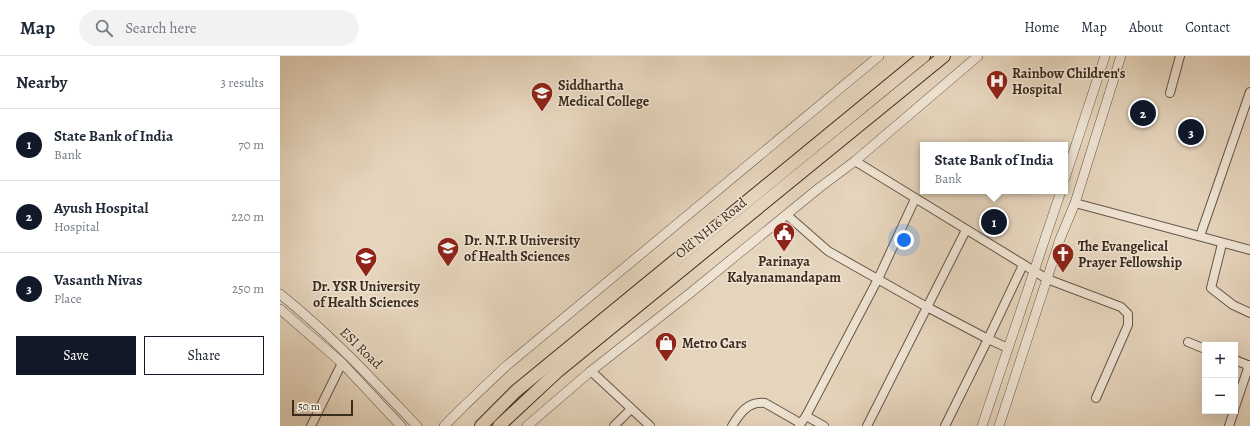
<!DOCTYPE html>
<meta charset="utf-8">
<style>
body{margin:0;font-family:Alegreya,serif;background:#f2f2f3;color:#1f2937}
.controls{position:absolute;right:12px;bottom:12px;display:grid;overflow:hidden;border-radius:0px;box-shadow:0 4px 16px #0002}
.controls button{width:36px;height:36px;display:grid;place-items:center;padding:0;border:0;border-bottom:1px solid #e0e1e3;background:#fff;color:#1f2937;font:20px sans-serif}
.scale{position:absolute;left:12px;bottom:10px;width:61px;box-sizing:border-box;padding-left:4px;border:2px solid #3b2c1e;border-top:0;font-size:11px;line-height:14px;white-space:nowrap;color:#3b2c1e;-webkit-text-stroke:3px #efe4d4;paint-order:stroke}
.you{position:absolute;left:624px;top:184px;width:14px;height:14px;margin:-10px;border:3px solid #fff;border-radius:50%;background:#1a73e8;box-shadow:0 0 0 6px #1a73e833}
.badge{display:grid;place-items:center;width:26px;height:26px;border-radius:50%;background:#111827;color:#fff;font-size:13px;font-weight:700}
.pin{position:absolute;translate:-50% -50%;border:2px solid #fff;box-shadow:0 1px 4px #0006}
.popup{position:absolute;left:640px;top:86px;width:148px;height:52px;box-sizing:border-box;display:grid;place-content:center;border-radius:0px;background:#fff;filter:drop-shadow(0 1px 3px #0005);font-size:13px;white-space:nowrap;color:#747a83}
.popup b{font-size:15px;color:#1f2937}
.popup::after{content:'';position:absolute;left:50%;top:100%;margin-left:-8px;border:8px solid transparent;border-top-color:#fff}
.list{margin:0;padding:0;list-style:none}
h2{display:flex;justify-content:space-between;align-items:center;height:52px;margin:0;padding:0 16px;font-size:17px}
h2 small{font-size:13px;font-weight:400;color:#747a83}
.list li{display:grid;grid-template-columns:26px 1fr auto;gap:12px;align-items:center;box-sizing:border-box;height:72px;padding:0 16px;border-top:1px solid #e0e1e3}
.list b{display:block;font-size:15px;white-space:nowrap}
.list p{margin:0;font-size:13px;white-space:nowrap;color:#747a83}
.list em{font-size:13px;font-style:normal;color:#747a83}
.actions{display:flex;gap:8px;padding:12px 16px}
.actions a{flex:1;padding:9px 0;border:1px solid #111827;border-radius:0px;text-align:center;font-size:14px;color:#111827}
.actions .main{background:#111827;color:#fff}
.icon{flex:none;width:22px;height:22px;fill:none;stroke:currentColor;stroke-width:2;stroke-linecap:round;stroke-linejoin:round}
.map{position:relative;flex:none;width:970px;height:370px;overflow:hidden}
header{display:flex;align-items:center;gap:24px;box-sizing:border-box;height:56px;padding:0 20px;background:#fff;border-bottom:1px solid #e0e1e3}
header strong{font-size:19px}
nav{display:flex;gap:22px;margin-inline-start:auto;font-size:14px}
.search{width:280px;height:36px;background:#f2f2f3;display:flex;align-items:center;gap:10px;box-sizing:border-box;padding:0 14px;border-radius:22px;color:#747a83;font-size:15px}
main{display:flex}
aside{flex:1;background:#fff}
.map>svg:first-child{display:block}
</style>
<header>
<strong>Map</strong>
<div class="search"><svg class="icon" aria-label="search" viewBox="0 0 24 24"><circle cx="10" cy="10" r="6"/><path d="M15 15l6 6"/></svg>Search here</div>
<nav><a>Home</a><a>Map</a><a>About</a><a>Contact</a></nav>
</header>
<main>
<aside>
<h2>Nearby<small>3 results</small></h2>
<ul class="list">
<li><span class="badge">1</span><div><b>State Bank of India</b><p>Bank</p></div><em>70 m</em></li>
<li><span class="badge">2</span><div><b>Ayush Hospital</b><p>Hospital</p></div><em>220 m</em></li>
<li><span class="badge">3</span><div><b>Vasanth Nivas</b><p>Place</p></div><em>250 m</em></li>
</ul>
<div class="actions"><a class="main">Save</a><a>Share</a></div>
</aside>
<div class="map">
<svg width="970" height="370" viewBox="0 0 970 370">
<rect width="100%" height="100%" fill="#e6d5bd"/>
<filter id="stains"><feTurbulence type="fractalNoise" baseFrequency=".005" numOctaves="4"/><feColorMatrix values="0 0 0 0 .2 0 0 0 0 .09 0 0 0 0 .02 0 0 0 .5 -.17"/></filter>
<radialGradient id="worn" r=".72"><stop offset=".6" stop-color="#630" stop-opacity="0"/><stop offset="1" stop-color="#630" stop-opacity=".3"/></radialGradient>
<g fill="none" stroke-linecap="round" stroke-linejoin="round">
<g stroke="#665646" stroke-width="10">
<g id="minor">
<polyline points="890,37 900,0"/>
<polyline points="575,105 767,223 841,251 848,258 848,269 816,342"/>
<polyline points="795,147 970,194"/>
<polyline points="507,159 548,195 647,251 708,283 728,292"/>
<polyline points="920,180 970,36"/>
<polyline points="942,188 931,232 953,249 970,257"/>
<polyline points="908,286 925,293"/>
<polyline points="955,304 970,310"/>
<polyline points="311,315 370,370"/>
<polyline points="955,351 969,309"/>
<polyline points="526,360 544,370"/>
<polyline points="31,370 62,307"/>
<polyline points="334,370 351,353"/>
<path d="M452,370c8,-13 16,-25 33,-23l35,20"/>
<polyline points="519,370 526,360 598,223 635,143"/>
<polyline points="587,370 686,174"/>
<polyline points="665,370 708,283 743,209"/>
<polyline points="949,370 954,355"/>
</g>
</g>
<g stroke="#665646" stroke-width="10">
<g id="tertiary">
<polyline points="785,122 825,0"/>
<path d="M0,238c50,40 93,86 137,132"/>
<polyline points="0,253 62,307 121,370"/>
<polyline points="164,370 185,349 225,311 599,0"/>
<polyline points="247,370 311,315 409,238 539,132 575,105 698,0"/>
<polyline points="702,370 781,135"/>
<polyline points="719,370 780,183 795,147 841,0"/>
</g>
</g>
<g stroke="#3b2c1e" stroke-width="14">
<g id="primary">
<polyline points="201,370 236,335 644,0"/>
<polyline points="219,370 278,315 664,0"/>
</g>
</g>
<use href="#minor" stroke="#efe4d4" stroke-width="8"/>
<use href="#tertiary" stroke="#efe4d4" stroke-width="9"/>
<use href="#primary" stroke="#e6d5bd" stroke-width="12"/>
</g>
<defs>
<g id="hospital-pin" transform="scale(1.15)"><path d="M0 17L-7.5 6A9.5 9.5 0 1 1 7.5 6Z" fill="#8f2418" stroke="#efe4d4"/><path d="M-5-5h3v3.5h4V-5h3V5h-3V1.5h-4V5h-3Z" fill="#fff"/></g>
<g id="university-pin" transform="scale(1.15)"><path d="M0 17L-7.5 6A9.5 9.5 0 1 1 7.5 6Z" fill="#8f2418" stroke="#efe4d4"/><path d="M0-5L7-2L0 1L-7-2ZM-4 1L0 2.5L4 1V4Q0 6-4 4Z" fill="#fff"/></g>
<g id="civic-pin" transform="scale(1.15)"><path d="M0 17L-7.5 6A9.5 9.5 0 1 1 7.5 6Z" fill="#8f2418" stroke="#efe4d4"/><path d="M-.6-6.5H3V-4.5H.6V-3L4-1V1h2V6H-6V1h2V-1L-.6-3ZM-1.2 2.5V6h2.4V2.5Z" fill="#fff"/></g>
<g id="church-pin" transform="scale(1.15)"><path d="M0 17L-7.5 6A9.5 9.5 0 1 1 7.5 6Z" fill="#8f2418" stroke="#efe4d4"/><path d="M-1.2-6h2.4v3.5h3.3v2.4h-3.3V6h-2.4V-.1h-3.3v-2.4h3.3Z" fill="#fff"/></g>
<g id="shop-pin" transform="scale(1.15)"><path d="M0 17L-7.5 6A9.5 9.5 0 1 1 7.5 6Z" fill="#8f2418" stroke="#efe4d4"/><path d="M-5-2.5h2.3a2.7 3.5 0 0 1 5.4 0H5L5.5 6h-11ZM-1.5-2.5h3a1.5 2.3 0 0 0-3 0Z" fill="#fff"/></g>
</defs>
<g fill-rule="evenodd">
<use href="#hospital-pin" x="717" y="25"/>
<use href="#university-pin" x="262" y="37"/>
<use href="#civic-pin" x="504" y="177"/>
<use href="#university-pin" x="168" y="192"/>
<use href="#church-pin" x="783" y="198"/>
<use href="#university-pin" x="86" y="202"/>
<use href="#shop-pin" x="386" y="287"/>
</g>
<g text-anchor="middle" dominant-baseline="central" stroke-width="3" stroke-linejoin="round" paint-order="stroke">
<g font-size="14" font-weight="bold" fill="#3b2c1e" stroke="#efe4d4" text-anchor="start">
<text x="732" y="17">Rainbow Children's<tspan x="732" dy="16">Hospital</tspan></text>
<text x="278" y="29">Siddhartha<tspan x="278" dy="16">Medical College</tspan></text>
<text x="184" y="184">Dr. N.T.R University<tspan x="184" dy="16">of Health Sciences</tspan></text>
<text x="798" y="190">The Evangelical<tspan x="798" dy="16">Prayer Fellowship</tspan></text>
<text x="504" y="205" text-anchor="middle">Parinaya<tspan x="504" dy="16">Kalyanamandapam</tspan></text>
<text x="86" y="230" text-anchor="middle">Dr. YSR University<tspan x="86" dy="16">of Health Sciences</tspan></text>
<text x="402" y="287">Metro Cars</text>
</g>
<g font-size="14" fill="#3b2c1e" stroke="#efe4d4">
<text transform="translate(431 172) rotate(-39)">Old NH16 Road</text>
<text transform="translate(81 292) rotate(44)">ESI Road</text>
</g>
</g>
<rect width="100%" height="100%" filter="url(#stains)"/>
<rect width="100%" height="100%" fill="url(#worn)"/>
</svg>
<div class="controls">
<button>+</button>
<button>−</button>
</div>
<div class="scale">50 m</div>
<div class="you"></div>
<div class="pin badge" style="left:714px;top:166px">1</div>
<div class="popup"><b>State Bank of India</b>Bank</div>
<div class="pin badge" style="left:863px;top:57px">2</div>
<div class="pin badge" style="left:911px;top:76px">3</div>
</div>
</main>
